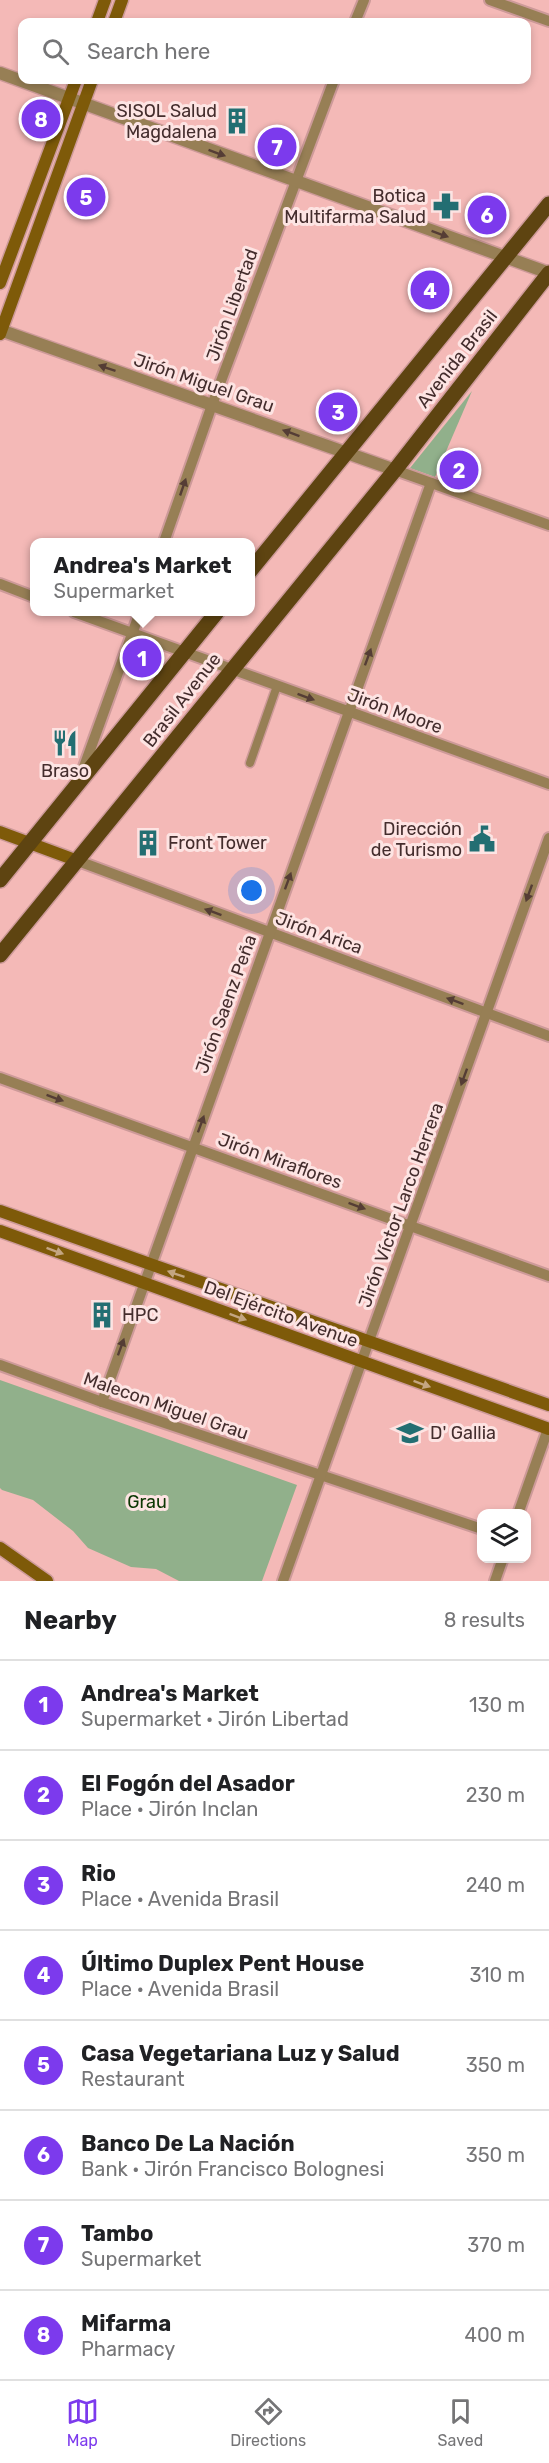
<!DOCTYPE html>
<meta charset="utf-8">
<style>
body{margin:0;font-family:Rubik,sans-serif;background:#f2f2f2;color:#202124}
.controls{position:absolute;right:18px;bottom:18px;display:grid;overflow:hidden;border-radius:12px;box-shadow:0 3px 9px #0003}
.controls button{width:54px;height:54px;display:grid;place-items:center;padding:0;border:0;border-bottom:2px solid #e0e0e0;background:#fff;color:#202124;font:30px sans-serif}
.you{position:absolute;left:252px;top:891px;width:21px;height:21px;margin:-15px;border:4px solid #fff;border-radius:50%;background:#1a73e8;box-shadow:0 0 0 9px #1a73e833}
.badge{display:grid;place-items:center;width:39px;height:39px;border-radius:50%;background:#7c3aed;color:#fff;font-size:20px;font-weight:700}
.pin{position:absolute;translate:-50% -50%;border:3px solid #fff;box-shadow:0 2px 6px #0006}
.popup{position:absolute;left:30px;top:538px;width:225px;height:78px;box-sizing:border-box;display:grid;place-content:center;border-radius:12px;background:#fff;filter:drop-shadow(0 2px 4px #0005);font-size:20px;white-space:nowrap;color:#757577}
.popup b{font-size:22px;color:#202124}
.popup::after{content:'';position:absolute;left:50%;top:100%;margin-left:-12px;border:12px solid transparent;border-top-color:#fff}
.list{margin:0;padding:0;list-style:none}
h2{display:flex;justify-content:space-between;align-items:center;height:78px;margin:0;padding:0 24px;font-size:26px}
h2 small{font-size:20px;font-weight:400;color:#757577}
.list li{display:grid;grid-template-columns:39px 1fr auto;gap:18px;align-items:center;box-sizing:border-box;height:90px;padding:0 24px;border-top:2px solid #e0e0e0}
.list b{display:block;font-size:22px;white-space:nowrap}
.list p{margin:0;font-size:20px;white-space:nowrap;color:#757577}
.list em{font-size:20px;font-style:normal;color:#757577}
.icon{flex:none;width:33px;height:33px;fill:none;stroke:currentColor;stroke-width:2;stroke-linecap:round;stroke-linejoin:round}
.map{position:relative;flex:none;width:549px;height:1581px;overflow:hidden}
.search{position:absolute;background:#fff;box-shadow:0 3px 9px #0003;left:18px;right:18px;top:18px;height:66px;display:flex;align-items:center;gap:15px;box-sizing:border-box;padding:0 21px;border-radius:12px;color:#757577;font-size:22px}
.sheet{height:798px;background:#fff}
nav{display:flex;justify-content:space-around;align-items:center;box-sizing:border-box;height:84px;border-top:2px solid #e0e0e0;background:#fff;font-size:16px;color:#757577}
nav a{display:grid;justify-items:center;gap:3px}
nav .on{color:#7c3aed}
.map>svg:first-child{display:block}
</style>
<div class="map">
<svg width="549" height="1581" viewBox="0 0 549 1581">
<rect width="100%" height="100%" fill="#f4b9b7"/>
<g fill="#91b08b">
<polygon points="472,391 435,477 410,468"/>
<polygon points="0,1380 297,1485 262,1581 179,1581 156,1569 131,1567 88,1548 73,1531 33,1500 2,1490 0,1488"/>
</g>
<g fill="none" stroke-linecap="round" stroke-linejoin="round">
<g stroke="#cd9a99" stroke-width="11">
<polyline id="pedestrian" points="250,763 277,686"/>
</g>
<g stroke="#cd9a99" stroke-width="14">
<g id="minor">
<polyline points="490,0 549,21"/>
<polyline points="355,22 364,0"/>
<polyline points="395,470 549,525"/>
<polyline points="164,542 212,405 334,80"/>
<polyline points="0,584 34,597"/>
<polyline points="74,612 549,784"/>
<polyline points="81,775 140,612"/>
<polyline points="78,861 549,1036"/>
<polyline points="0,1078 549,1276"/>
<polyline points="0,1365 102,1402 482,1529"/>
<polyline points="102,1402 431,483"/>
<polyline points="518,1514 548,1429"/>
<polyline points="283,1581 549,838"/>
<polyline points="495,1581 503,1558"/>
</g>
</g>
<g stroke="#cd9a99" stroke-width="15">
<g id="tertiary">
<polyline points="0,73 549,273"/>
<polyline points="0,330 395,470"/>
</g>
</g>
<g stroke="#cd9a99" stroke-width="15">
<g id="secondary">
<polyline points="97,22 105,0"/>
<polyline points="114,22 122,0"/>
<polyline points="0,283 76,80"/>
<polyline points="0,334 92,80"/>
<polyline points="0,832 78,861"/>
<polyline points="0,1211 549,1405"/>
<polyline points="0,1231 549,1429"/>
<polyline points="0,1548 47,1581"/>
</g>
</g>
<g stroke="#cd9a99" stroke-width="18">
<g id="primary">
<polyline points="250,571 549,204"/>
<polyline points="0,880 217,612"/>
<polyline points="0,955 395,470 549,273"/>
</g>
</g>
<use href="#pedestrian" stroke="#977f55" stroke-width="8"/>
<use href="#minor" stroke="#977f55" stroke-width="10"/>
<use href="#tertiary" stroke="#977f55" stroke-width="12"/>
<use href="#secondary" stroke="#7e5a09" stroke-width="12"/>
<use href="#primary" stroke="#5e4411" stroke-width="15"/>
</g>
<defs><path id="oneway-solid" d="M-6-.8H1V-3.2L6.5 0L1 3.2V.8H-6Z" transform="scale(1.5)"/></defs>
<g fill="#553d35">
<use href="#oneway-solid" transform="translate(217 153) rotate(20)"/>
<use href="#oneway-solid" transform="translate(440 234) rotate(20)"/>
<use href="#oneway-solid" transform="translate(107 368) rotate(-161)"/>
<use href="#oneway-solid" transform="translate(291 433) rotate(-160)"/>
<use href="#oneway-solid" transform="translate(183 487) rotate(-71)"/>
<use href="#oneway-solid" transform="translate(368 657) rotate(-70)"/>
<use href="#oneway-solid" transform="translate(306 697) rotate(20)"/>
<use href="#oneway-solid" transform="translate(288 881) rotate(-70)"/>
<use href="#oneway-solid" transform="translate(529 893) rotate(110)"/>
<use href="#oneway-solid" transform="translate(213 912) rotate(-160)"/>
<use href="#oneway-solid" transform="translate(455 1001) rotate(-160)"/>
<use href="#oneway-solid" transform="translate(464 1077) rotate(110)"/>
<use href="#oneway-solid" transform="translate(55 1098) rotate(20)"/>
<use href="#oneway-solid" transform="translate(201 1124) rotate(-70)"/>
<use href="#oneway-solid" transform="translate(357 1206) rotate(20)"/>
<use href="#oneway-solid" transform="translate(121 1347) rotate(-70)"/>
</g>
<g fill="#c4a681">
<use href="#oneway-solid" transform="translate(55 1251) rotate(20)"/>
<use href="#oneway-solid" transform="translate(176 1274) rotate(-161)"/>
<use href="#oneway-solid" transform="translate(238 1317) rotate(20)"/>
<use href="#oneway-solid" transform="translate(422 1384) rotate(20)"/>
</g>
<defs>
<g id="building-bare" transform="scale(2.07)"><path d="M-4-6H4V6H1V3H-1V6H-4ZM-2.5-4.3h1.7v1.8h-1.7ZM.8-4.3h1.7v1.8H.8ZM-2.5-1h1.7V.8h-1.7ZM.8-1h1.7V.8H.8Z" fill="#236e72" stroke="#fde4e3" stroke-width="2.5" paint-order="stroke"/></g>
<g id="pharmacy-bare" transform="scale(2.07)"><path d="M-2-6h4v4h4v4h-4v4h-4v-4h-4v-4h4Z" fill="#236e72" stroke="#fde4e3" stroke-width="2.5" paint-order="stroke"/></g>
<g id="restaurant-bare" transform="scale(2.07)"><path d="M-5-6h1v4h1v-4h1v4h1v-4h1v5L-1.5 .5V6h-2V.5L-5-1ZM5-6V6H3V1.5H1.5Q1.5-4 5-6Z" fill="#236e72" stroke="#fde4e3" stroke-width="2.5" paint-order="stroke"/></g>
<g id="civic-bare" transform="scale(2.07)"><path d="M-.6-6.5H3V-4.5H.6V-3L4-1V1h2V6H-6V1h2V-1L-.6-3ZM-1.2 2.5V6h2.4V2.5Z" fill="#236e72" stroke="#fde4e3" stroke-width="2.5" paint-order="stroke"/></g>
<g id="university-bare" transform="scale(2.07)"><path d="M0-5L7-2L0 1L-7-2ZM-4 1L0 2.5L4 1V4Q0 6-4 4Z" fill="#236e72" stroke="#fde4e3" stroke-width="2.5" paint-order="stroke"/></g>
</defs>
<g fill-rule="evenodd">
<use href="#building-bare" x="237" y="121"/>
<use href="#pharmacy-bare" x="446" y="206"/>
<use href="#restaurant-bare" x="65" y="743"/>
<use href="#civic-bare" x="482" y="839"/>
<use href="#building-bare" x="148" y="843"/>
<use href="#building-bare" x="102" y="1315"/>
<use href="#university-bare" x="410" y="1433"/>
</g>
<g text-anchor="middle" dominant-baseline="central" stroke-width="6" stroke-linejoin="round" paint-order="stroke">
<g font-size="18" fill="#442d2d" stroke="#fde4e3" text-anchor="end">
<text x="217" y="111">SISOL Salud<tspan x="217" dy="21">Magdalena</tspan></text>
<text x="426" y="196">Botica<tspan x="426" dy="21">Multifarma Salud</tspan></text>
<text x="65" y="771" text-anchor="middle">Braso</text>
<text x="462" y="829">Dirección<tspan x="462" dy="21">de Turismo</tspan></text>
<text x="168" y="843" text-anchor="start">Front Tower</text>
<text x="122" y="1315" text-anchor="start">HPC</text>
<text x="430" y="1433" text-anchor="start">D' Gallia</text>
</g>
<g font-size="18" fill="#442d2d" stroke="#fde4e3">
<text transform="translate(232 305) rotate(-70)">Jirón Libertad</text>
<text transform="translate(457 359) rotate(-52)">Avenida Brasil</text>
<text transform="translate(204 383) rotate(19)">Jirón Miguel Grau</text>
<text transform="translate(182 700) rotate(-52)">Brasil Avenue</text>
<text transform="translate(395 711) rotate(20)">Jirón Moore</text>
<text transform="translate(319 933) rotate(20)">Jirón Arica</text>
<text transform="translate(226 1004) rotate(-70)">Jirón Saenz Peña</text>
<text transform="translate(280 1161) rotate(20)">Jirón Miraflores</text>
<text transform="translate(401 1205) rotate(-70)">Jirón Víctor Larco Herrera</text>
<text transform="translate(281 1314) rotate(20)">Del Ejército Avenue</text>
<text transform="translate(166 1406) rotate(19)">Malecon Miguel Grau</text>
</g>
<g font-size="18" fill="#0c3703" stroke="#fde4e3">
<text x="147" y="1502">Grau</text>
</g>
</g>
</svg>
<div class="controls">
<button><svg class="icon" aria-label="layers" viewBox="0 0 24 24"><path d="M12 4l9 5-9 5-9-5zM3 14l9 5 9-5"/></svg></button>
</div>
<div class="you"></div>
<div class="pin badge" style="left:142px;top:658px">1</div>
<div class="popup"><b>Andrea's Market</b>Supermarket</div>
<div class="pin badge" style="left:459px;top:470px">2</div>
<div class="pin badge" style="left:338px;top:412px">3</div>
<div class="pin badge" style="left:430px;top:290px">4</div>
<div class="pin badge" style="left:86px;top:197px">5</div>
<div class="pin badge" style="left:487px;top:215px">6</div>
<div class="pin badge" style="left:277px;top:147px">7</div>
<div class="pin badge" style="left:41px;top:119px">8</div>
<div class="search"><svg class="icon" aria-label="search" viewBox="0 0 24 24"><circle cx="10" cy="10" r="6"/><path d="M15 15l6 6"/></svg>Search here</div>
</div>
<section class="sheet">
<h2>Nearby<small>8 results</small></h2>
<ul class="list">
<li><span class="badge">1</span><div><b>Andrea's Market</b><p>Supermarket · Jirón Libertad</p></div><em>130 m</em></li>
<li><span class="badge">2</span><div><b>El Fogón del Asador</b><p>Place · Jirón Inclan</p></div><em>230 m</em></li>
<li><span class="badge">3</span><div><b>Rio</b><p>Place · Avenida Brasil</p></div><em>240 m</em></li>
<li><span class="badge">4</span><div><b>Último Duplex Pent House</b><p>Place · Avenida Brasil</p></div><em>310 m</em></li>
<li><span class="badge">5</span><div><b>Casa Vegetariana Luz y Salud</b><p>Restaurant</p></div><em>350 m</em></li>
<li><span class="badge">6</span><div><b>Banco De La Nación</b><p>Bank · Jirón Francisco Bolognesi</p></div><em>350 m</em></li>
<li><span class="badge">7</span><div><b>Tambo</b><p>Supermarket</p></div><em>370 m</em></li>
<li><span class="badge">8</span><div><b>Mifarma</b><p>Pharmacy</p></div><em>400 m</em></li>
</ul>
</section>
<nav>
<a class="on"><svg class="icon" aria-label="map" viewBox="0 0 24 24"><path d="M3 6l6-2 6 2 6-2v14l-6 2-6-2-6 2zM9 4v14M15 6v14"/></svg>Map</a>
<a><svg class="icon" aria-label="directions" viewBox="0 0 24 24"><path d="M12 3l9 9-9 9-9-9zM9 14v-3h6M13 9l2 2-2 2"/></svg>Directions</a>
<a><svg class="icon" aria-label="saved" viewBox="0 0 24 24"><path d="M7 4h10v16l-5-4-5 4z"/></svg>Saved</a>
</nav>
